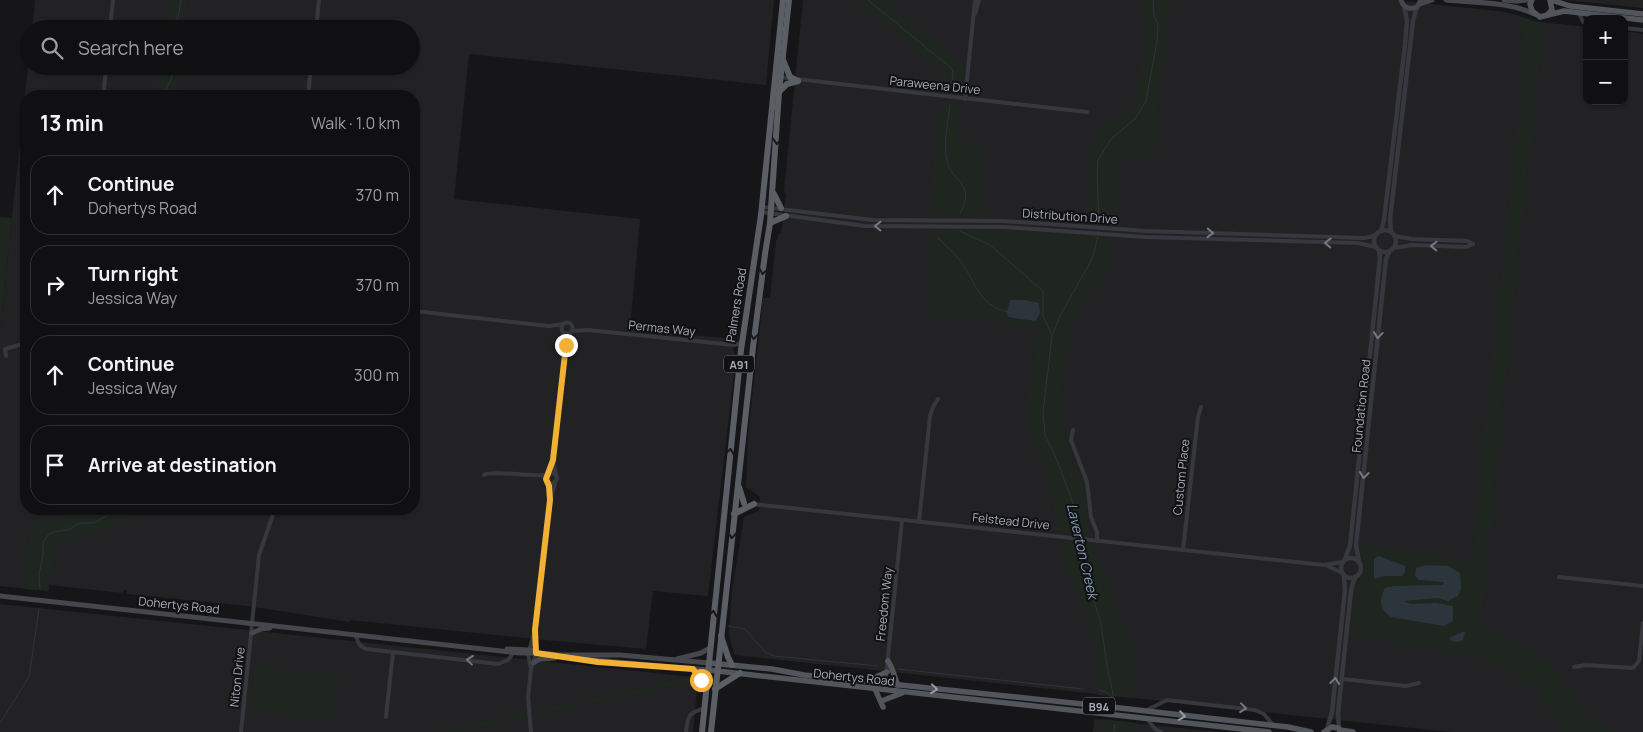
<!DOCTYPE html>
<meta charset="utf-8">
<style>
body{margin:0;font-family:Manrope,sans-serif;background:#19191b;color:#f1f3f6}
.controls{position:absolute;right:15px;top:15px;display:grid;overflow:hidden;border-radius:10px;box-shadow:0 1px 4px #0004}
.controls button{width:45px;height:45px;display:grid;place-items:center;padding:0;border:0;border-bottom:1px solid #303032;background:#101012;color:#f1f3f6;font:25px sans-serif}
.stop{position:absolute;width:15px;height:15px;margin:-11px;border:4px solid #f2b134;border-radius:50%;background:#fff}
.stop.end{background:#f2b134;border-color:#fff;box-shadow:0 1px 5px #0008}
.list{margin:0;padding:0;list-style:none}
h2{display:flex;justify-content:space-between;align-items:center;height:65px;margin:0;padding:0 20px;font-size:21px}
h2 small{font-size:16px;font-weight:400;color:#9c9d9f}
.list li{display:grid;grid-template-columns:32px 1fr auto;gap:15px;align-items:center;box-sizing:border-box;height:80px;margin:0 10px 10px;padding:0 10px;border:1px solid #303032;border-radius:20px}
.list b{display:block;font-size:19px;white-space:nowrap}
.list p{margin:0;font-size:16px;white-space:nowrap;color:#9c9d9f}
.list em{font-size:16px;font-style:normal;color:#9c9d9f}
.icon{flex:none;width:28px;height:28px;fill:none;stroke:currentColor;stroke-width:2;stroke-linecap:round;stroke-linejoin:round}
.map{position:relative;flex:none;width:1643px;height:732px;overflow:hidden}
.search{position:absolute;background:#101012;box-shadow:0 1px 4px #0004;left:20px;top:20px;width:400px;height:55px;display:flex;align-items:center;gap:12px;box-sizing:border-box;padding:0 18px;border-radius:28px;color:#9c9d9f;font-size:19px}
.panel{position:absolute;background:#101012;box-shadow:0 1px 4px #0004;left:20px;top:90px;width:400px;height:425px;border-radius:20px}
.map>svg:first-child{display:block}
</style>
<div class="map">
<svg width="1643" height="732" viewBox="0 0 1643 732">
<rect width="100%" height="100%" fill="#161618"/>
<g fill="#222225" fill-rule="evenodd">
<path d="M35,0h739l-8,85 -297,-31 -15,145 186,20 -10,110 104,10 -1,10 3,7 -28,240 -55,-5 -7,58 -101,-9 -195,-20v2l-103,-16 -120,-12v-4h-3l-1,3 -74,-8 -1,6 -48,-5v-257l29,-270v7h382v-37h-379zM26,96h388v413h-388z"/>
<polygon points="803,0 1395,0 1506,12 1534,21 1587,27 1587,101 1624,101 1624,31 1643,34 1643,732 1450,732 734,655 729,634 732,590 744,517 759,511 760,497 746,487 748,436 763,298 770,298 776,241 779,233 781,233 786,195 784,191"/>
<polygon points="1563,0 1643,0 1643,8 1605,4"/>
<polygon points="0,604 692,677 697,688 693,732 0,732"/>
<polygon points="1094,719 1220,732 1093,732"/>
</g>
<g fill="#1e261f">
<polygon points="169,0 187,0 184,29 166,29"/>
<polygon points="854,0 884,0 964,65 961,89 955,93 942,92 944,73"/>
<polygon points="1140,0 1170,0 1153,161 1113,157 1121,184 1113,224 1084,222 1090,189 1090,180 1084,153 1093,136 1130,111 1138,93 1144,38 1144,28"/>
<path d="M1513,14l21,7 9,1 -63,604 74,39 27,45 34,22h-53l-27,-45 -59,-31 -124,-21 5,-51 8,-16 -4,-14v-11l110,18 52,-484 -4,-5c2,-20 7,-40 -6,-58z"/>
<polygon points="162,66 180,66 177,93 179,96 158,96"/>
<polygon points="941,101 959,103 956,140 978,142 986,216 931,216 935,138 938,137"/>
<polygon points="0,217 12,218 0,329"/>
<polygon points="931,229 1003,230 1114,238 1112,261 1091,296 1078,310 1073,321 1064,373 1059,421 1084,486 1089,534 1056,530 1052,493 1026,426 1032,365 1039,327 927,315"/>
<polygon points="93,509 167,509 54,544 48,591 24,589 31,526"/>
<polygon points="1057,542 1093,546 1133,653 1133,698 1097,695 1100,659"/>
<polygon points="254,666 339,675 334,721 249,711"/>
<polygon points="691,677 694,682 534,715 534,711"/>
<polygon points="523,713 524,718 455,732 433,732"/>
<polygon points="1101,719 1138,723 1138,732 1101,732"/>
</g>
<g fill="#2c353c">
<polygon points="1010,300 1025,300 1039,303 1040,313 1036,321 1008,317 1007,312"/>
<polygon points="1379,556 1405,566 1405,572 1402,576 1384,576 1374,579 1374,559"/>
<path d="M1426,565l22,1 12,7 1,16 -3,7 -10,5 -10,-3 -34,3 6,3 26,-1 17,3v15l-9,5 -53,-9c-11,-8 -13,-16 -6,-29l9,-2 49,-1 1,-3 -25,-2 -4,-4 1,-8z"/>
<path d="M1462,632h3l-2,8c-5,3 -11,3 -14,-2z"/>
</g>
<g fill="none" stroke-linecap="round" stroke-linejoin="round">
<g stroke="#2c353c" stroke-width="1">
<polyline points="868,0 950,67 953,71 951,90"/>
<polyline points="172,29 178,17 181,0"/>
<polyline points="169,96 166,89 172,77 171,66"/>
<path d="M950,105c-2,18 -7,39 -3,56 4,21 30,22 13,52"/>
<polyline points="1099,222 1097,175 1098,160 1111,139 1135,119 1146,101 1157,41 1158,24 1154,15 1153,0"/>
<polyline points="960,231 990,245 1043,291 1043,316 1052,335"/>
<path d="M938,238c7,7 14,13 20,20 17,20 19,48 50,54"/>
<polyline points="1080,536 1074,506 1055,455 1045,435 1043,412 1052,336 1060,316 1092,259 1098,237"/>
<polyline points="1080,540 1088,581 1101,624 1107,665 1114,699"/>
<polyline points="40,589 39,574 43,556 43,542 48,535 53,532 68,530 80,523 94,523 112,513 122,513 132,509"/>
<polyline points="728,626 745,629 765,652 774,656 878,666"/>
<polyline points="898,669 1083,689"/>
<polyline points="1099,690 1106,692 1114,699"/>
<polyline points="0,723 29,677 39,609"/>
<polyline points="1114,732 1115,723"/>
</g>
<g stroke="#37383d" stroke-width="4">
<polyline points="1579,13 1583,22 1587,23"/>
<polyline points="975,14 979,0"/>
<polyline points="1624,28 1643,30"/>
<polyline points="110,29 113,0"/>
<polyline points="316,29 319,0"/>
<polyline points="779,77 1087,112"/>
<polyline points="104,90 106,66"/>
<polyline points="308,96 311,66"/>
<polyline points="965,99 975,0"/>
<polyline points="762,207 873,220 1004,221 1146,231 1363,238 1370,237 1377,234"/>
<polyline points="761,212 865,226 1004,227 1145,237 1358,243 1376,247"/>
<polyline points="1394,236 1412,239 1467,241 1473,244"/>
<polyline points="1394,248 1412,245 1466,247 1473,244"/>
<polyline points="414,311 549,326 564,324"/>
<circle cx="567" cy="328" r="5.5"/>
<polyline points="572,331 588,330 734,345 742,343"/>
<polyline points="6,356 5,349 26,343"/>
<polyline points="1073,430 1071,440 1087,482 1091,517 1097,532 1097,541"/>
<path d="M484,475c7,-5 50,2 63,0"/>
<path d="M556,475l-4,-2 -4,2 -2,4 1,3 6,2 4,-5c-1,-6 -3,-12 -4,-19l13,-115 -3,-13"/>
<polyline points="753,504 1324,565 1342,562"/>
<polyline points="919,522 930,416 933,407 938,399"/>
<polyline points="1183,550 1198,417 1201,407"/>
<polyline points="1326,565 1342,573"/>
<polyline points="1559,577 1643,586"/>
<path d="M356,635c1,6 4,13 11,14l131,15 10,-4 6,-8"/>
<polyline points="1574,667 1586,665 1633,668 1639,661 1643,623"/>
<polyline points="531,669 528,654 535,630 550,500 555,484"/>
<polyline points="1342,679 1406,686 1419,683"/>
<polyline points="885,686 902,520"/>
<polyline points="1145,711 1167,700 1255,710 1264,714 1273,725"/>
<polyline points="386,717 393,652"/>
<polyline points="1147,719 1155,729 1161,732"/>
<polyline points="241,732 259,555 275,509"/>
<polyline points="531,732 528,698 531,669 536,653 535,630"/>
<path d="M686,732c2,-17 2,-19 19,-24"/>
</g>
<g stroke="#37383d" stroke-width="4.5">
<circle cx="1385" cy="241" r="11"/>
<polyline points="1381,231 1384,220 1405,45 1407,21 1404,6"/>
<polyline points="1391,232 1390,219 1413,21 1417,7"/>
<circle cx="1351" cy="568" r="10"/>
<polyline points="1345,559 1350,546 1380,258 1379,250"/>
<polyline points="1359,562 1356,545 1386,259 1389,252"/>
<polyline points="1327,729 1332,712 1345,590 1344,575"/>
<polyline points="1339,729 1338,713 1351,591 1353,583 1356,576"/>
</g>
<g stroke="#45474d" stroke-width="5">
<path d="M1401,0c2,8 9,10 16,7l4,-7"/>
<path d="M1446,0c28,3 62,1 88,14"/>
<polyline points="1504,0 1517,1 1527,0"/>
<polyline points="1420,4 1432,0"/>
<polyline points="0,596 520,653 536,653 561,655 620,655 709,663"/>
<polyline points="252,633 261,629 270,628"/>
<polyline points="507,649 529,650 536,652"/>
<polyline points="571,658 708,670"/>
<polyline points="677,659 701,653 710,648"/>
<polyline points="533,663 540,659 555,658"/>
<polyline points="693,669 706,692"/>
</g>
<g stroke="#53555c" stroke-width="5.5">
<polyline points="1532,0 1530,4 1532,11 1540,17 1564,11 1643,20"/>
<polyline points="1551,0 1570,6 1643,14"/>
<polyline points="1547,15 1552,10 1550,0"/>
<path d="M888,661c5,7 6,16 10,24"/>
<polyline points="709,663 772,669 804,675 1111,707 1288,727 1311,732"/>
<polyline points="708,670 1269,732"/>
<polyline points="867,681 887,672"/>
<polyline points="875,689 883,707"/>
<polyline points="884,700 902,693"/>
<polyline points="1340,730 1353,732"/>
<polyline points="1324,732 1332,727 1338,728 1341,732"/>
</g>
<g stroke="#5b5e65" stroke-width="6">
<polyline points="783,60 790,77 798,81"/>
<polyline points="780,91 787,84 798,81"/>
<polyline points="774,194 781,208"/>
<polyline points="770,223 786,216"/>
<polyline points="739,487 744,503"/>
<polyline points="734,514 754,504"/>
<polyline points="721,636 728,657 732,665"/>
<polyline points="715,689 740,673"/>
<polyline points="702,732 741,350 761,215 783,0"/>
<polyline points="711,732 753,347 765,254 770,223 779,92 789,0"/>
</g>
</g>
<defs><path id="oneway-chevron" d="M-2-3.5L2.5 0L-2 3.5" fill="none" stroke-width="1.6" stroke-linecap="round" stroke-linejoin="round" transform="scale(1.25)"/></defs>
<g stroke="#18191b">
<use href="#oneway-chevron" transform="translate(777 141) rotate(93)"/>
<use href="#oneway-chevron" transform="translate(763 271) rotate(98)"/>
<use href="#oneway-chevron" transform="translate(754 336) rotate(97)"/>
<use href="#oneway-chevron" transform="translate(730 452) rotate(-84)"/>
<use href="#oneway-chevron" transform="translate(732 535) rotate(96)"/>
<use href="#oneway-chevron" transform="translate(713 614) rotate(-84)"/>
</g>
<g stroke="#757881">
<use href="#oneway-chevron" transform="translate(878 226) rotate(-179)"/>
<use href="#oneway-chevron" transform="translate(1210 233) rotate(2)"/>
<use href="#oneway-chevron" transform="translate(1328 243) rotate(-179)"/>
<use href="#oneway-chevron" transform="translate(1434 246) rotate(-178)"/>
<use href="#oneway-chevron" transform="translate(1378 335) rotate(96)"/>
<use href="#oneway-chevron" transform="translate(1364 475) rotate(96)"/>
<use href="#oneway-chevron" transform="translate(470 660) rotate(-173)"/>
<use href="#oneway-chevron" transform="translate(1335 681) rotate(-84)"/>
<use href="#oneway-chevron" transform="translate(1243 708) rotate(6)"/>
</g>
<g stroke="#979ba6">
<use href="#oneway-chevron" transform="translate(934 689) rotate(6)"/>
<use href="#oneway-chevron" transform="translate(1182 716) rotate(8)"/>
</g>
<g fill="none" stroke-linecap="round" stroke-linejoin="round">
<polyline stroke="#f2b134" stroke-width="6" points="566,345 553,460 546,479 549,486 550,500 535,630 536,653 598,662 693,669 701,680"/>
</g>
<g text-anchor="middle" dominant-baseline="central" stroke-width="4" stroke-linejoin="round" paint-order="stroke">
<g fill="#111113" stroke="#7b7e86" stroke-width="1">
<rect x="724" y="355.5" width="30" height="17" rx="4"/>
<rect x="1083" y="697.5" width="32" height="17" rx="4"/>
</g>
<g font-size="11" font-weight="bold" fill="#a8adb8">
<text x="739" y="364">A91</text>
<text x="1099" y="706">B94</text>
</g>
<g font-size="12" fill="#a8adb8" stroke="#111113">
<text transform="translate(935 85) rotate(6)">Paraweena Drive</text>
<text transform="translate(1070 216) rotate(4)">Distribution Drive</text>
<text transform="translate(736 305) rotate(-81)">Palmers Road</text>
<text transform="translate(662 328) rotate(6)">Permas Way</text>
<text transform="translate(1361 406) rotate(-84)">Foundation Road</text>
<text transform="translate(1181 477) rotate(-84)">Custom Place</text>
<text transform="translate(1011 521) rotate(6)">Felstead Drive</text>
<text transform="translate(884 604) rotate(-84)">Freedom Way</text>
<text transform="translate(179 605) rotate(6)">Dohertys Road</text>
<text transform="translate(237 677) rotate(-84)">Niton Drive</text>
<text transform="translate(854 677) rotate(6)">Dohertys Road</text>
</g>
<g font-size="14" font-style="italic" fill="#7f9bb3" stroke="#111113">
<text transform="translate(1083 551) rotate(77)">Laverton Creek</text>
</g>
</g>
</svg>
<div class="controls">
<button>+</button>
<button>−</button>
</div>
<div class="stop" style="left:701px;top:680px"></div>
<div class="stop end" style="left:566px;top:345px"></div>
<div class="search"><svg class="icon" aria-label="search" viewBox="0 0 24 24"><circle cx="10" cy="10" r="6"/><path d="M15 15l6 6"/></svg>Search here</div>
<section class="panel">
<h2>13 min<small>Walk · 1.0 km</small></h2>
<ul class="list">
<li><svg class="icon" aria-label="ahead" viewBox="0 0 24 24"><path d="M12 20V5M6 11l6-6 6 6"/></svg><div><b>Continue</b><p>Dohertys Road</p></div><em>370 m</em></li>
<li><svg class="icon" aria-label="right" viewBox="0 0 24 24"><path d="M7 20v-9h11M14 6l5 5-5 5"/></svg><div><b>Turn right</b><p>Jessica Way</p></div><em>370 m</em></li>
<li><svg class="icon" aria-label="ahead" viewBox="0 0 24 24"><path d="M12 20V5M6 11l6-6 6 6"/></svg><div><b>Continue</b><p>Jessica Way</p></div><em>300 m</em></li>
<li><svg class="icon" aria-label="arrive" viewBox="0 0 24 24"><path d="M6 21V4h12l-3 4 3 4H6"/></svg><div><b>Arrive at destination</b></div></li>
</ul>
</section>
</div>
